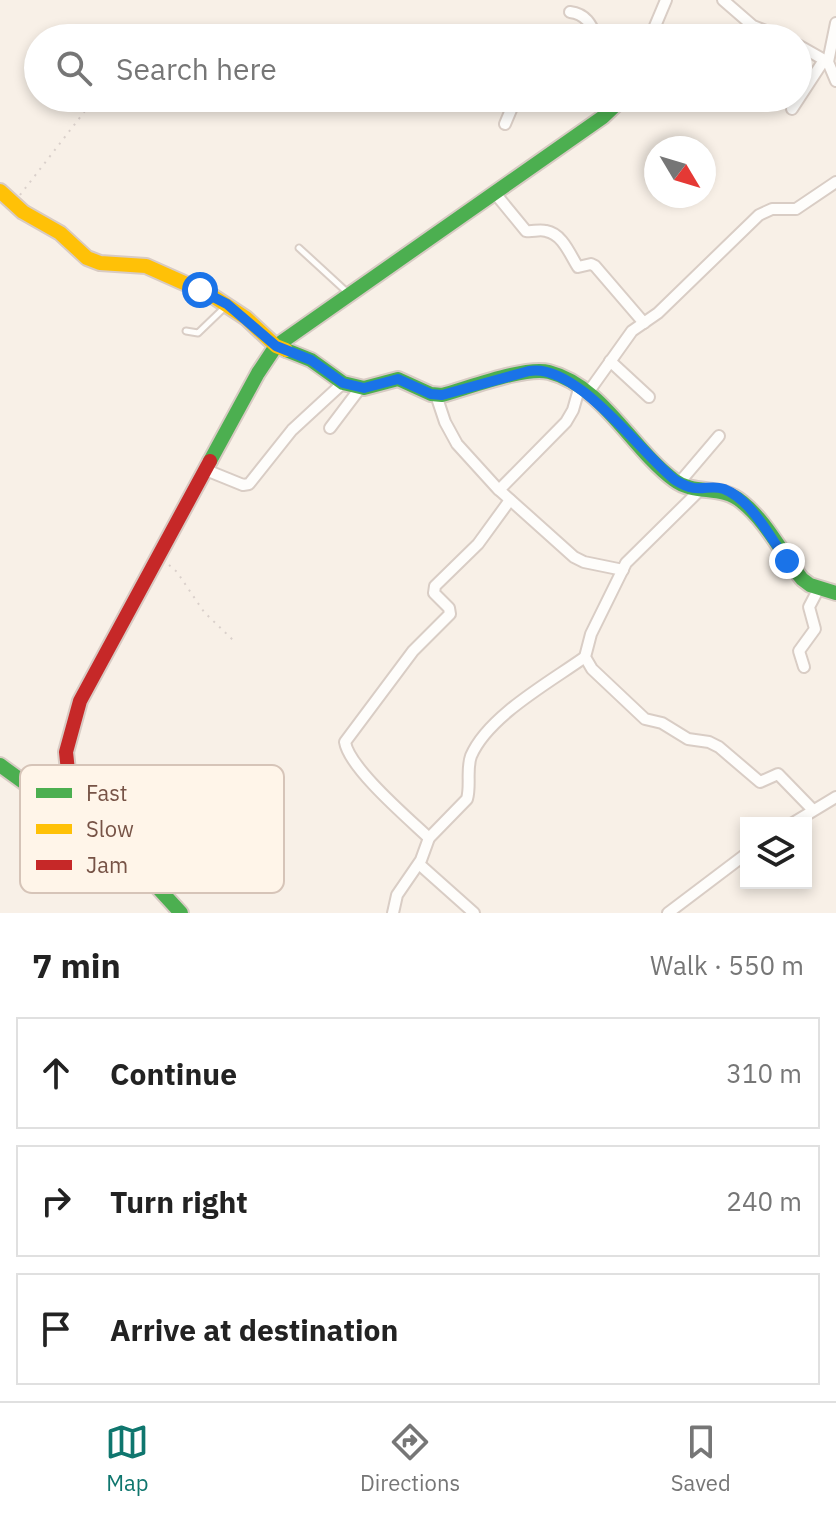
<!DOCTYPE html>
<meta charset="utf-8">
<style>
body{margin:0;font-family:"IBM Plex Sans",sans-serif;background:#f6f6f6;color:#222}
.controls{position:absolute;right:24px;bottom:24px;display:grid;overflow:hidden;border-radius:0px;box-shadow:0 4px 12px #0003}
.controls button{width:72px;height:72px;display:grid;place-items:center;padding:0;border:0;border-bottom:2px solid #e0e0e0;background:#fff;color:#222;font:40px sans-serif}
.compass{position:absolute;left:644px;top:136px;width:72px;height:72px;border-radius:50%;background:#fff;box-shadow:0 4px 12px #0003;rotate:128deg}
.stop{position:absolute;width:24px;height:24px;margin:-18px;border:6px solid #1a73e8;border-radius:50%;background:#fff}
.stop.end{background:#1a73e8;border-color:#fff;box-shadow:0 2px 8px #0008}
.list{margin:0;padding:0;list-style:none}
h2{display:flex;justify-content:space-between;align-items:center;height:104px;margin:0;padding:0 32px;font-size:34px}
h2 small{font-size:26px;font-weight:400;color:#767676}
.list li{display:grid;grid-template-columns:52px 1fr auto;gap:24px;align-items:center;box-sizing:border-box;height:112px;margin:0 16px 16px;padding:0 16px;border:2px solid #e0e0e0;border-radius:0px}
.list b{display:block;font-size:30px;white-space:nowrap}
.list em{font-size:26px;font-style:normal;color:#767676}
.icon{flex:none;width:44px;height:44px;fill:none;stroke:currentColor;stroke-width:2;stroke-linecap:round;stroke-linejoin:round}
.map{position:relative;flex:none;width:836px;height:913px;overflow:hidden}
.search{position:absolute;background:#fff;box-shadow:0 4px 12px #0003;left:24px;right:24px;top:24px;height:88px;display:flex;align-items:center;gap:20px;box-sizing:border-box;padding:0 28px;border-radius:44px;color:#767676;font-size:30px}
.sheet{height:488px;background:#fff}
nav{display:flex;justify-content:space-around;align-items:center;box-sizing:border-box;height:112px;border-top:2px solid #e0e0e0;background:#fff;font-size:22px;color:#767676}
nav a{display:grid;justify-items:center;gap:4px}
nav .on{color:#0f766e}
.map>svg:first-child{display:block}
</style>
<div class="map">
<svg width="836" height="913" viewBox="0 0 836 913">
<rect width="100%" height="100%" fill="#f8f0e7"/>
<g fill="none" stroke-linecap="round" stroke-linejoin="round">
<g stroke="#d9cdc5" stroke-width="9">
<g id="lane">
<polyline points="299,248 348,293"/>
<polyline points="186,331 198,333 224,308"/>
</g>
</g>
<g stroke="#d9cdc5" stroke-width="14">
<g id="street">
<polyline points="723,0 753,26 784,38"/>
<path d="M570,12c16,2 21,12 27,26"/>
<polyline points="836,23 828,62 836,81"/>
<polyline points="650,38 666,0"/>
<polyline points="798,45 828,62"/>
<polyline points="792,109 824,60"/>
<polyline points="505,124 516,98"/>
<path d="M494,192l32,39c7,1 13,-2 20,0 17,3 24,24 32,36l13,-3 4,2 49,57"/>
<polyline points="610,361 649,397"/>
<polyline points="587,394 632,331 658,313 759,215 772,209 796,209 836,182"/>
<polyline points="436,395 445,422 457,444 497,488 574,557 584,562 623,570"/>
<polyline points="330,428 361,387"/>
<polyline points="206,470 243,485 249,484 292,430 343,383"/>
<polyline points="679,483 719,436"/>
<polyline points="499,490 566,422 573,410 579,389"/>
<polyline points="700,490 626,563 591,634 585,657 592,669 645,719 662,723 688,739 709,742 719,747 760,782 778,774 813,810"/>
<polyline points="804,667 799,651 815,629 809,607 819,588"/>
<polyline points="793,823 836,797"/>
<path d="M429,838c-20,-19 -80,-70 -84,-96l68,-91 37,-37 -1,-6 -15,-15 1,-7 43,-42 32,-44"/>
<polyline points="419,864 474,913"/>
<path d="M393,913l4,-18 24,-35 8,-22 38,-39c4,-14 -1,-29 4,-43 17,-40 79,-74 114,-99"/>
<polyline points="668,913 746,854"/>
</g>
</g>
<g stroke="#d8cbc4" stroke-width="18">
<g id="fast">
<path d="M286,350l25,10 32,23 21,5 34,-9 33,15 11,1c26,-7 83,-29 107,-23 54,14 82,76 125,108 21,16 47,4 68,22 25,20 40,52 60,77l8,6 26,8"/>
<polyline points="210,461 258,373 276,346 603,117 623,98"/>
<polyline points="0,765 33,789 71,799 82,805 181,913"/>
</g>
</g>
<g stroke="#d8cbc4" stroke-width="18">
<polyline id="slow" points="0,191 23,212 60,233 87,258 100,263 146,266 211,295 246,318 276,346 286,350"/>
</g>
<g stroke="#d8cbc4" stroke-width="18">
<polyline id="jam" points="71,799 66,752 80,701 210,461"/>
</g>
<g stroke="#dad0cb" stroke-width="2" stroke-dasharray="2 6" stroke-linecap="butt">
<polyline points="20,195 95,98"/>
<polyline points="169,565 177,572 204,612 235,642"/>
</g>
<use href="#lane" stroke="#fefdfb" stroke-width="5"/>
<use href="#street" stroke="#fefdfb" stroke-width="10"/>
<use href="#fast" stroke="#4caf50" stroke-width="14"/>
<use href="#slow" stroke="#ffc107" stroke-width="14"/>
<use href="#jam" stroke="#c62828" stroke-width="14"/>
</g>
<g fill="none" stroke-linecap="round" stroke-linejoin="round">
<path stroke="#1a73e8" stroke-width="10" d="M200,290l27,14 49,42 35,14 32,23 21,5 34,-9 33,15 11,1 87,-24c47,-9 111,81 146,109 25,16 31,3 49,9 28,11 47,50 63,72"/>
</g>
<rect x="20" y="765" width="264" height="128" rx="12" fill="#fff5e9" stroke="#d6c4b8" stroke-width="2"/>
<rect x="36" y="788" width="36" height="10" fill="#4caf50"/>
<rect x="36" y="824" width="36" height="10" fill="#ffc107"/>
<rect x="36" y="860" width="36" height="10" fill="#c62828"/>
<g font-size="22" fill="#775346">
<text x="86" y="801">Fast</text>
<text x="86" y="837">Slow</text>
<text x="86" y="873">Jam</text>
</g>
</svg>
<div class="controls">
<button><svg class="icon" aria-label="layers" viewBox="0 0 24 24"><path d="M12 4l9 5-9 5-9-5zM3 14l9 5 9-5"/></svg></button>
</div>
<svg class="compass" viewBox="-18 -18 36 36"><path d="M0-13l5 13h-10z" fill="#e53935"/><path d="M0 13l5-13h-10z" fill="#767676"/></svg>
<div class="stop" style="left:200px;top:290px"></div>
<div class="stop end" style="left:787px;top:561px"></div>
<div class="search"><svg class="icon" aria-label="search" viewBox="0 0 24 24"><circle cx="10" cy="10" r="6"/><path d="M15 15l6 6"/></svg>Search here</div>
</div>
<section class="sheet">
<h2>7 min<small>Walk · 550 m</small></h2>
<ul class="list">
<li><svg class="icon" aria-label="ahead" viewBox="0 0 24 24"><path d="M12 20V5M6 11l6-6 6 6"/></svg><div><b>Continue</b></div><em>310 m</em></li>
<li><svg class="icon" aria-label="right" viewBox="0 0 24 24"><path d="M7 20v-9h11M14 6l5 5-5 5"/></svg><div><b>Turn right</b></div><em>240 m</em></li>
<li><svg class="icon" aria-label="arrive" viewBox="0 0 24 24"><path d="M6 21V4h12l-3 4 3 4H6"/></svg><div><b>Arrive at destination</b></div></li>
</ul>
</section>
<nav>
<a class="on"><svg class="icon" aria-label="map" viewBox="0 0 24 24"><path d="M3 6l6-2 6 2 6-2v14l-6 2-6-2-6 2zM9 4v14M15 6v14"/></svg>Map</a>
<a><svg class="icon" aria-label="directions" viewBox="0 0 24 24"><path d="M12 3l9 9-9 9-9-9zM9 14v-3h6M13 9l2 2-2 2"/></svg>Directions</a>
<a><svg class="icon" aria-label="saved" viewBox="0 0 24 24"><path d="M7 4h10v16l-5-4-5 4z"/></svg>Saved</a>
</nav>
